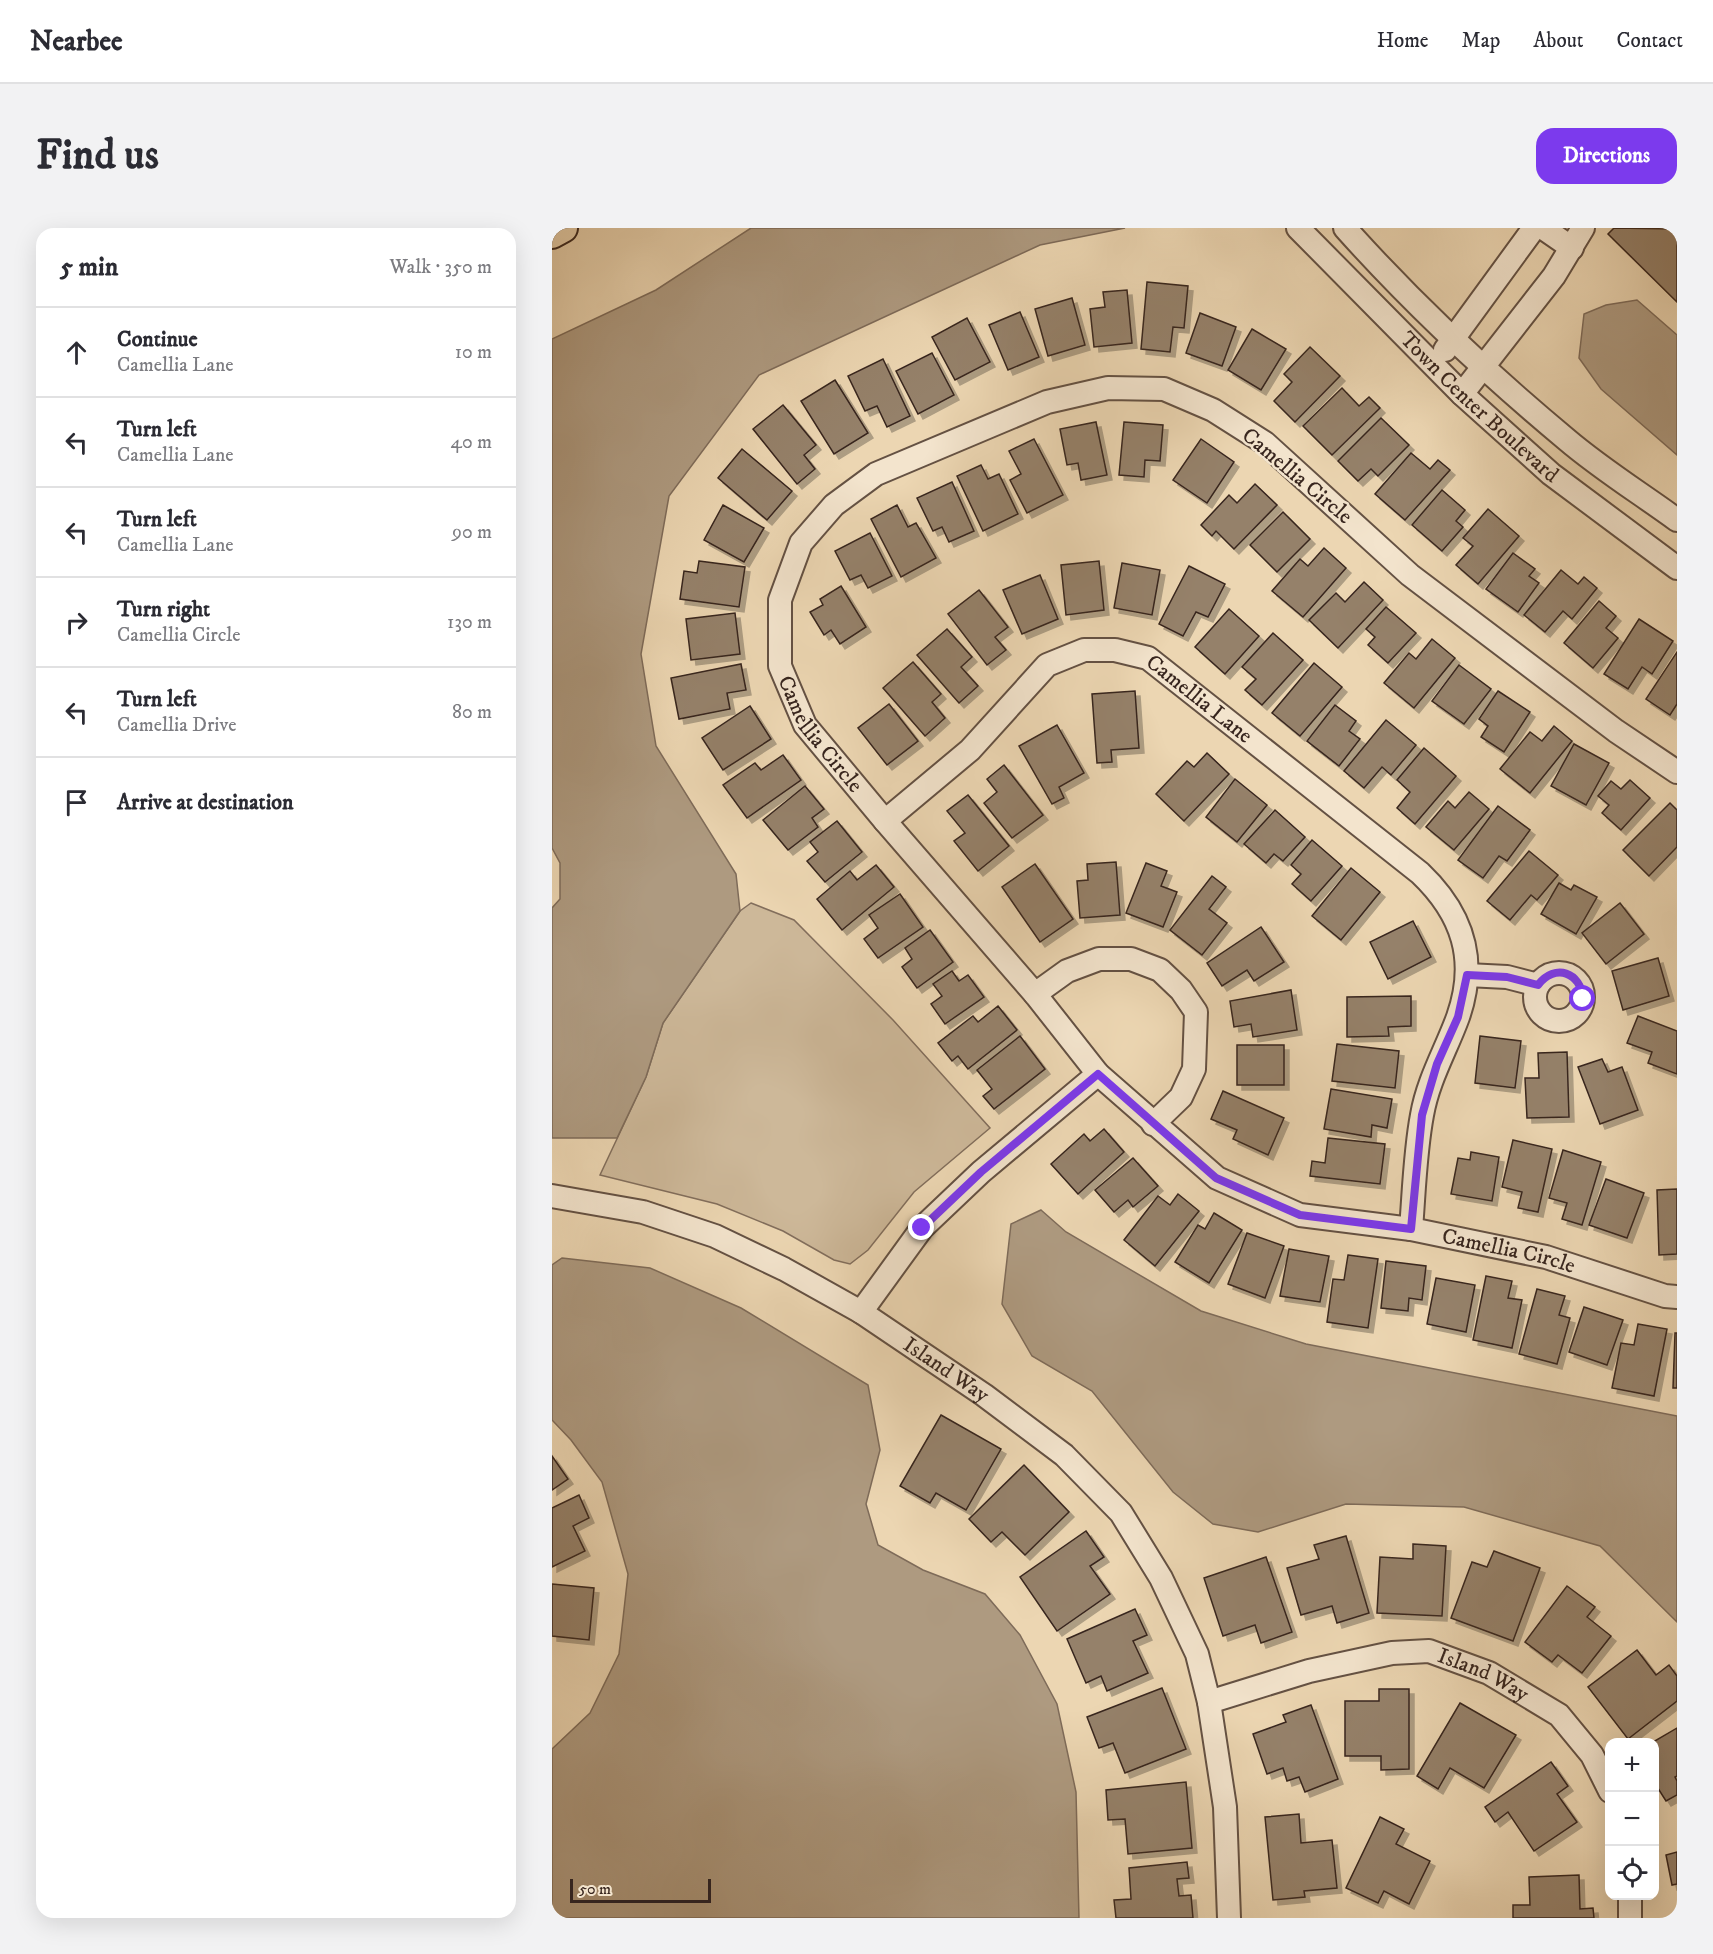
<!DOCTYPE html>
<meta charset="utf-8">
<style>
body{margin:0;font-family:"IM FELL DW Pica",serif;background:#f2f2f3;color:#2b2b33}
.controls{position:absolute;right:18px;bottom:18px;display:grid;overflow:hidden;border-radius:12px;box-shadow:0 6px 24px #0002}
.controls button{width:54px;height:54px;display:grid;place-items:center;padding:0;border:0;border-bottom:2px solid #e1e1e2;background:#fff;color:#2b2b33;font:30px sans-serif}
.scale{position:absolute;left:18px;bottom:15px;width:141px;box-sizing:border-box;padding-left:6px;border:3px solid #37251e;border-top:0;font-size:16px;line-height:21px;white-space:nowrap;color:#37251e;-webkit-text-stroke:4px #f3e4cd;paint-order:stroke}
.stop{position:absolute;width:18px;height:18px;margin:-14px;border:4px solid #7c3aed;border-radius:50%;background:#fff}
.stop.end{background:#7c3aed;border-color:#fff;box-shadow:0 2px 6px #0008}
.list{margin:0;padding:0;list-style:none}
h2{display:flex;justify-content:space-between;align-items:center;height:78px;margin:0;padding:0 24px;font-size:26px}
h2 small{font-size:20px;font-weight:400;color:#7c7c81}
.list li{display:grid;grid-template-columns:39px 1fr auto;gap:18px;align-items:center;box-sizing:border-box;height:90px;padding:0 24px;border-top:2px solid #e1e1e2}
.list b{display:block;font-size:22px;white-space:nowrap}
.list p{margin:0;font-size:20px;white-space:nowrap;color:#7c7c81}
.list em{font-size:20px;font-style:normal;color:#7c7c81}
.icon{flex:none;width:33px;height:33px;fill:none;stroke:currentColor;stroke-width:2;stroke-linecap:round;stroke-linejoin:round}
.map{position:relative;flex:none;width:1125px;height:1690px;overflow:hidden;border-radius:18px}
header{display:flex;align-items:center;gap:36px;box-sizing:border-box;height:84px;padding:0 30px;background:#fff;border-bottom:2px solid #e1e1e2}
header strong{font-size:28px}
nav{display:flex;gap:33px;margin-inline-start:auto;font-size:21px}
.intro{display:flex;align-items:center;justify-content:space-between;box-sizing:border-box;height:144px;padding:0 36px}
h1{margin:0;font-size:42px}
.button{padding:15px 27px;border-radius:18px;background:#7c3aed;color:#fff;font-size:21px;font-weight:700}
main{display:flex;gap:36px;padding:0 36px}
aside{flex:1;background:#fff;border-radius:18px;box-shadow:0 6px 24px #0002}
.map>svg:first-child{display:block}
</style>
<header>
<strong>Nearbee</strong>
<nav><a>Home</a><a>Map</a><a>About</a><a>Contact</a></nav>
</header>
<div class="intro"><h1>Find us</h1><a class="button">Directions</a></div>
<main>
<aside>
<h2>5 min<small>Walk · 350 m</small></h2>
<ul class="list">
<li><svg class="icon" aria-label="ahead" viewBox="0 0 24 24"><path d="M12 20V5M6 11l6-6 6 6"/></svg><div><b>Continue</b><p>Camellia Lane</p></div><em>10 m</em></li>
<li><svg class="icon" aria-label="left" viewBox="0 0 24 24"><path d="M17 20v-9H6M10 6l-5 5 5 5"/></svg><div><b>Turn left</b><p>Camellia Lane</p></div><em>40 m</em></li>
<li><svg class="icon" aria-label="left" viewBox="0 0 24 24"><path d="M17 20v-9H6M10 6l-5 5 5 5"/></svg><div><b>Turn left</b><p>Camellia Lane</p></div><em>90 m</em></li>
<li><svg class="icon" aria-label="right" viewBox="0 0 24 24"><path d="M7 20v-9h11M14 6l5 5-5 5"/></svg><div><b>Turn right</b><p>Camellia Circle</p></div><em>130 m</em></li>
<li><svg class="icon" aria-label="left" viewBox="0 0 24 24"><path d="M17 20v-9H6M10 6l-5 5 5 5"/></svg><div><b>Turn left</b><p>Camellia Drive</p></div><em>80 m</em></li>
<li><svg class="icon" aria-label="arrive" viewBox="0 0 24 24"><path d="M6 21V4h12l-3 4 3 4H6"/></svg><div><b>Arrive at destination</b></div></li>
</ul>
</aside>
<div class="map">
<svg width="1125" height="1690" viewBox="0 0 1125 1690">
<defs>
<filter id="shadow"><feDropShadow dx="5" dy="5" stdDeviation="0" flood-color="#0004"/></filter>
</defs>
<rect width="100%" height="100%" fill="#ecd6b2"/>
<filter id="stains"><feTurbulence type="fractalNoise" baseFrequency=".00333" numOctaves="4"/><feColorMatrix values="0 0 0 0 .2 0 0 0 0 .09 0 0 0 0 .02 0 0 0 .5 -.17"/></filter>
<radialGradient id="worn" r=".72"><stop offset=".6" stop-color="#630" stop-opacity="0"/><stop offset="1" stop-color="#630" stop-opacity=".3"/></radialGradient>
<polygon fill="#cdb899" stroke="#826e5c" stroke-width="1.5" points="199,675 242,692 341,792 438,900 362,964 316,1022 298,1036 282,1032 231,1003 165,976 48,947 94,849 111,795 188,683"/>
<g fill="#ae9a80" stroke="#7e6b59" stroke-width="1.5">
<polygon points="199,0 573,0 488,17 207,147 117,268 89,426 104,518 184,646 188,683 111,795 94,849 65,910 0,910 0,680 8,671 8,635 0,620 0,111 104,62"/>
<polygon points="1085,72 1125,107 1125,227 1049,161 1027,130 1032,86 1054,77"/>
<polygon points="489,982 514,1004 649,1083 754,1116 1125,1188 1125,1394 1048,1318 912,1279 794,1276 706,1304 661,1296 621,1264 540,1163 480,1128 450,1076 459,996"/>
<polygon points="10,1030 98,1040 189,1080 316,1157 328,1222 314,1276 326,1317 371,1342 433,1366 468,1407 505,1476 524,1564 527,1690 0,1690 0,1521 38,1485 67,1426 76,1346 50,1254 19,1212 0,1192 0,1037"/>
</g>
<g fill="#95816b" stroke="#37251e" stroke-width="1.5" filter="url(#shadow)">
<polygon points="1062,0 1125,1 1125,74 1056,6"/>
<polygon points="595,54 636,58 632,100 621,99 618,124 589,121"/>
<polygon points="575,62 580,115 542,119 538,81 553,79 551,64"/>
<polygon points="520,70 533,117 496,128 483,81"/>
<polygon points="468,84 487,129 456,142 437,97"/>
<polygon points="648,85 684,99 670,138 634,125"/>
<polygon points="415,90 438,134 403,152 380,109"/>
<polygon points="700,101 734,121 709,162 676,142"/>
<polygon points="758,119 788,148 743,194 722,173 740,154 732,146"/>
<polygon points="380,125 402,167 366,186 344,143"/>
<polygon points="331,131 358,188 335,199 325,178 313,183 296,148"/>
<polygon points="283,152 316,205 282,226 249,173"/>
<polygon points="790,160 807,178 817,169 828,180 780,227 751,198"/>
<polygon points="231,177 264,217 252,227 263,241 245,256 201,201"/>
<polygon points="829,190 857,217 826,248 819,241 806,253 786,233"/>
<polygon points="544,194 555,247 529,252 526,235 515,237 508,201"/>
<polygon points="572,194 611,197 608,233 593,232 592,249 567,247"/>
<polygon points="482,211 511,267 475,285 458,252 469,246 457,223"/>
<polygon points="649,211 682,234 655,275 621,252"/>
<polygon points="190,221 240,263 215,292 166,250"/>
<polygon points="859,225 878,241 886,232 898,242 853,292 823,266"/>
<polygon points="429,237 436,251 447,246 466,286 431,303 405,248"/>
<polygon points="400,254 422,303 397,314 390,299 381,303 365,270"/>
<polygon points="703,256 725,277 682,321 664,303 660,308 649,297 677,267 685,275"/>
<polygon points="890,262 913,282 904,293 911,299 890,323 860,297"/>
<polygon points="171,277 212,300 192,334 152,312"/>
<polygon points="345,277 356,299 364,295 384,330 349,349 319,291"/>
<polygon points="936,281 967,308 926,356 904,337 921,318 911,310"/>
<polygon points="731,284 758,311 725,344 698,317"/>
<polygon points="318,305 340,348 316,360 309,347 298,352 283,323"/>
<polygon points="772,320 794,340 751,389 720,363 748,331 756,338"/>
<polygon points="961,325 983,341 977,348 987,355 966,384 934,361"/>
<polygon points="147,333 193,339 187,379 128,371 132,343 145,345"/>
<polygon points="547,333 552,382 514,387 509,337"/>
<polygon points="570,335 608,342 600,387 562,380"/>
<polygon points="637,338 673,356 656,389 644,384 631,408 607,396"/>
<polygon points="1009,342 1026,356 1032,349 1045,360 1020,391 1011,383 993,404 972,387"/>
<polygon points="488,347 506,391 470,406 451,362"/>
<polygon points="812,354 831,372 786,420 757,392 784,365 793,374"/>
<polygon points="289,358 314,399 288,416 279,402 272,407 258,384 271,377 268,371"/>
<polygon points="427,362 456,399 443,409 454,422 435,437 396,386"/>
<polygon points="1047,373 1064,388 1054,400 1066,410 1041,440 1012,415"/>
<polygon points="834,379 864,405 836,435 816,417 823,409 814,401"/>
<polygon points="677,381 707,408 673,446 643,419"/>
<polygon points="183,385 188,426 139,432 134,391"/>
<polygon points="1087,391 1121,413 1100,446 1090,439 1076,461 1052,446"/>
<polygon points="395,401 420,429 409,439 426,458 407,475 365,427"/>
<polygon points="721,405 751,432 710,477 693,462 704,451 690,439"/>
<polygon points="880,411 903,430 862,480 832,455 857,425 864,431"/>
<polygon points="1125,424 1125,476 1118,487 1094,471"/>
<polygon points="361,434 389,466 380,474 393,490 373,508 331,460"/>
<polygon points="762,435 790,459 748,508 720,485"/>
<polygon points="189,436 194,462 175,465 178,481 127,491 119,450"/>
<polygon points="907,437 939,461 912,496 880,473"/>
<polygon points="583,463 587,520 559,522 560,534 545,535 540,466"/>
<polygon points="946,463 978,484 952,524 929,509 936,498 927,491"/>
<polygon points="337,476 366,513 335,537 306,500"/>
<polygon points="783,477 804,493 797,503 808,511 787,538 755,513"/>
<polygon points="198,478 219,511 171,542 150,510"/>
<polygon points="834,492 864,517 839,547 830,539 812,560 792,543"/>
<polygon points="505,497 532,545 507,559 512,570 500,576 467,518"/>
<polygon points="1002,498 1020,513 978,565 948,541 978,504 990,513"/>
<polygon points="1022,516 1057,535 1034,577 999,558"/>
<polygon points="872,520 904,548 863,596 845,580 858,564 845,552"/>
<polygon points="655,525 677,546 632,593 604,566 635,533 642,539"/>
<polygon points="231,527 249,552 195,590 171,557 203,535 209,542"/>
<polygon points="452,537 491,587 460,610 432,575 445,564 435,551"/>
<polygon points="683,551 715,577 685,614 654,589"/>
<polygon points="1078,552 1098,570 1069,602 1050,585 1057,577 1046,568 1059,553 1069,561"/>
<polygon points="253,558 272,581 260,590 266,599 236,622 211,592"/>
<polygon points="917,564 937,581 902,622 874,599 896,573 903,580"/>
<polygon points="416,567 457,618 426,643 402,613 413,605 395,583"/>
<polygon points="1118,575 1125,582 1125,619 1097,648 1071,622"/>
<polygon points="946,578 978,602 955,633 947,628 931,650 906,632"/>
<polygon points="723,582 753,609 731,633 722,626 714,635 692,616"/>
<polygon points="285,593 310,624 273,654 255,633 266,624 258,614"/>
<polygon points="760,612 790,638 759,673 740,656 749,646 739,637"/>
<polygon points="977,623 1006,647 985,672 979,667 958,692 935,673"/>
<polygon points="564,634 568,687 528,690 525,653 536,652 535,636"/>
<polygon points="594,635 615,643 609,658 625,664 611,699 574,685"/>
<polygon points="483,636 521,691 488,714 450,659"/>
<polygon points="324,637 342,659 290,702 265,671 298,643 305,652"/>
<polygon points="799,640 828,664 789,712 760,688"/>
<polygon points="660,648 674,659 657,681 675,695 650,727 618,702"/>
<polygon points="1007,655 1019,662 1022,657 1045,669 1024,706 989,686"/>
<polygon points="348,666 371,699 326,730 312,711 326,700 317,687"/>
<polygon points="1068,675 1092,706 1054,736 1030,705"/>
<polygon points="861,693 879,729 836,751 818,714"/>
<polygon points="709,699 732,734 702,753 695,742 670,758 655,735"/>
<polygon points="378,702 401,734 365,760 350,739 360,731 353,720"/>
<polygon points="1106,730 1117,768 1071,782 1060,743"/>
<polygon points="400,743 407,753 416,747 432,769 393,796 379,776 390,768 381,756"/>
<polygon points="739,762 745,802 701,809 699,796 682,799 678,773"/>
<polygon points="859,768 859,798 836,799 837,808 795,809 795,769"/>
<polygon points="446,778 465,802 416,841 406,828 400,833 386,815 421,788 426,794"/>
<polygon points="1086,788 1125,803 1125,846 1096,835 1100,824 1075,815"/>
<polygon points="468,808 493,841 442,881 431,868 440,861 425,842"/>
<polygon points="928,808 969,813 963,860 923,855"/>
<polygon points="785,816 847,823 843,860 780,853"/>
<rect x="685" y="817" width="47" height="40"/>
<polygon points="1015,824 1017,889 975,890 973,850 987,850 986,825"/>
<polygon points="1050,831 1056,844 1070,839 1086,882 1048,896 1026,839"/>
<polygon points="779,861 840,871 835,900 820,897 819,909 772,901"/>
<polygon points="671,863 732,890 716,927 681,911 685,902 659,891"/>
<polygon points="552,901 572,924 526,966 499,936 532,906 538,913"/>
<polygon points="776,910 833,916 828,956 758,948 760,933 773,935"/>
<polygon points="961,912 1000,921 986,984 966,980 970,964 950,959"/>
<polygon points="1011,922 1049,934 1030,997 1010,991 1015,975 997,970"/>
<polygon points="919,924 947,929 940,973 899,966 906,930 918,932"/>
<polygon points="581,930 606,958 581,979 576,972 562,984 543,962"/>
<polygon points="1054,951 1092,965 1075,1010 1037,997"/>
<polygon points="1125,961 1125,1026 1107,1027 1105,962"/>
<polygon points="626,966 647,983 603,1038 572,1012 606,968 618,977"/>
<polygon points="662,985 690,1002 657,1055 623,1034 646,997 653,1001"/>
<polygon points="695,1005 732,1018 713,1070 676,1056"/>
<polygon points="737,1021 777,1028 768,1074 728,1068"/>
<polygon points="796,1027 826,1031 816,1100 775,1094 781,1051 792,1052"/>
<polygon points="834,1033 874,1038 870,1072 857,1070 856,1083 829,1080"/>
<polygon points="934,1048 960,1053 956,1070 970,1072 960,1120 921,1112"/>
<polygon points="884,1050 923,1057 914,1104 875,1096"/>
<polygon points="985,1061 1013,1068 1007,1087 1018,1090 1005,1136 967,1126"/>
<polygon points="1032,1079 1071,1092 1055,1137 1017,1124"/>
<polygon points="1086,1096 1115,1101 1102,1168 1060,1160 1069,1115 1082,1117"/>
<polygon points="1123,1105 1125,1105 1125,1160 1121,1160"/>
<polygon points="389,1187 449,1221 414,1282 384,1265 378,1275 348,1258"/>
<polygon points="0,1228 16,1251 0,1262"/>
<polygon points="472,1237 517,1284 473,1327 450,1304 439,1314 417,1291"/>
<polygon points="27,1267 37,1290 21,1298 33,1323 0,1339 0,1280"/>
<polygon points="534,1303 552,1329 538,1338 558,1366 505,1403 468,1349"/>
<polygon points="794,1308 817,1385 785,1395 780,1378 749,1387 735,1340 767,1331 762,1317"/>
<polygon points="861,1316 894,1318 890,1388 825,1385 828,1329 861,1331"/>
<polygon points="942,1323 988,1340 961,1413 899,1390 920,1334 935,1339"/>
<polygon points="714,1329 740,1404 709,1415 703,1397 671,1408 652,1350"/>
<polygon points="0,1356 42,1360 37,1412 0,1408"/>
<polygon points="1015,1358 1043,1379 1035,1389 1059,1408 1030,1445 1006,1427 1000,1434 973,1414"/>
<polygon points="583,1381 595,1407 581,1413 596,1445 555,1463 549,1448 534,1455 515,1411"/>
<polygon points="1085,1422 1104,1447 1117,1437 1125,1448 1125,1473 1076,1511 1036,1459"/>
<polygon points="610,1460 634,1521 573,1545 561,1515 547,1520 535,1489"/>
<polygon points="827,1461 857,1461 857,1541 829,1542 829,1528 793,1528 793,1473 827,1473"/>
<polygon points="908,1475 964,1507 932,1560 898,1540 886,1561 865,1548"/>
<polygon points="759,1477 786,1551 753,1564 747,1549 735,1553 731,1540 715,1546 701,1506 734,1494 731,1487"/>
<polygon points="1125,1500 1125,1548 1123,1549 1125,1553 1125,1567 1114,1573 1102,1554 1102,1514 1101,1514"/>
<polygon points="999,1534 1016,1558 1005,1566 1025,1594 982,1623 956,1584 943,1594 933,1579"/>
<polygon points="634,1554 640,1620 576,1626 573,1591 556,1592 554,1562"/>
<polygon points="747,1586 749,1615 780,1612 785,1660 752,1663 753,1669 721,1672 713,1589"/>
<polygon points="828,1589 852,1601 844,1616 878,1633 857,1676 832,1663 826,1675 794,1660"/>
<polygon points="1125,1624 1125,1656 1120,1657 1114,1627"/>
<polygon points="635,1634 637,1650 625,1651 627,1668 639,1667 641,1690 564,1690 562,1672 579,1671 577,1640"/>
<polygon points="1027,1647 1028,1681 1041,1680 1042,1690 961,1690 961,1677 978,1677 977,1649"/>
</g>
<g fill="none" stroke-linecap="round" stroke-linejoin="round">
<g stroke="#645143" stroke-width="26">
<g id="minor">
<path id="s1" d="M746,0l164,166 89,80 126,94"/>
<path d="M793,0c68,76 143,146 221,211 35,30 74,54 111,81"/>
<polyline points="991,0 1020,20"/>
<polyline points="893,122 982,0"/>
<polyline points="910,166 1002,48 1031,0"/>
<path id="s2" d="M1125,544l-61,-41 -206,-156 -145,-132 -52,-33 -49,-21 -56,-1 -61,14 -171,72 -42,31 -33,38 -21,57v66l25,59 80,96 150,173 63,80 119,104 83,37 111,14 135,28 119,39 12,1"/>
<path id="s3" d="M333,593l85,-71 77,-85 37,-15h31l33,8 272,215c43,41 58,87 38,144 -12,33 -30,63 -36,98 -7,37 -8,77 -11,114"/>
<circle cx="1007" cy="769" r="24"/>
<polyline points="915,747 955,749 986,757"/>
<polyline points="483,766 515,743 547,731 579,731 608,742 629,762 644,784 642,841 629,869 601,896"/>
<path id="s4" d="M0,968l91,16 72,24 69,33 77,43 123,83 80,60 57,58 40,65 36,76 12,48 16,105 4,111"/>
<polyline points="309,1084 370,1000 429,944 546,846"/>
<path id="s5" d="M657,1474l100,-31 83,-18 37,-2 60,22 70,42 33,40 18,36"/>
<polyline points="1078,1668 1078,1690"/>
</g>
</g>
<g stroke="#37251e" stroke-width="32">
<polyline id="major" points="0,6 11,0"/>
</g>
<use href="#minor" stroke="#f3e4cd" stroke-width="22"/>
<use href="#major" stroke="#ecd6b2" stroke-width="28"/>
</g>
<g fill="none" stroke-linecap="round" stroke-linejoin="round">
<path stroke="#7c3aed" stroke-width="8" d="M370,1000l59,-56 117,-98 118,104 84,37 111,14 11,-114 15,-51 21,-47 9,-42 40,2 31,8c17,-22 43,-13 45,14"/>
</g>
<g text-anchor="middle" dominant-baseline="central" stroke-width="5" stroke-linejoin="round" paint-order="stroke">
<g font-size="22" fill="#37251e" stroke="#f3e4cd">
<text stroke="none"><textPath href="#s1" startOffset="255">Town Center Boulevard</textPath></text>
<text transform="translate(745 248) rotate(40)">Camellia Circle</text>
<text stroke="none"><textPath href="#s3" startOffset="396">Camellia Lane</textPath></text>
<text stroke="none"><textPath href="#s2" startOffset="1256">Camellia Circle</textPath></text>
<text stroke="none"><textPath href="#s2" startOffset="2157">Camellia Circle</textPath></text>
<text stroke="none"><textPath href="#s4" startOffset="436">Island Way</textPath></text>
<text stroke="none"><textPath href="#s5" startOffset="286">Island Way</textPath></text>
</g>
</g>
<rect width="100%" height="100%" filter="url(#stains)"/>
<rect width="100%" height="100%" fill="url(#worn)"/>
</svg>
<div class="controls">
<button>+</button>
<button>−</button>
<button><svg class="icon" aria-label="locate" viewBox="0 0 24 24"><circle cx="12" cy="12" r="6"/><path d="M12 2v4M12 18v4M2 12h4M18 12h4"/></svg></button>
</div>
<div class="scale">50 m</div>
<div class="stop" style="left:1031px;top:771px"></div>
<div class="stop end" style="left:370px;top:1000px"></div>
</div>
</main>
